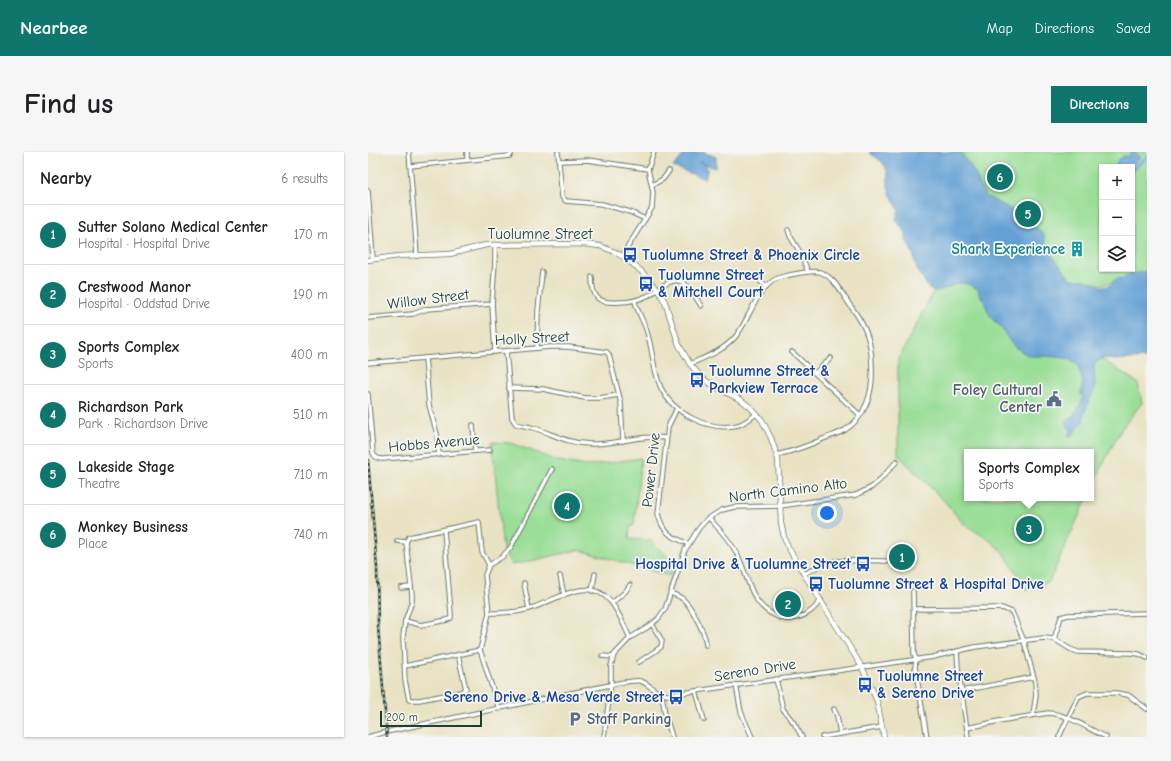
<!DOCTYPE html>
<meta charset="utf-8">
<style>
body{margin:0;font-family:"Comic Neue",sans-serif;background:#f6f6f6;color:#202124}
.controls{position:absolute;right:12px;top:12px;display:grid;overflow:hidden;border-radius:0px;box-shadow:0 1px 3px #0004}
.controls button{width:36px;height:36px;display:grid;place-items:center;padding:0;border:0;border-bottom:1px solid #e0e0e0;background:#fff;color:#202124;font:20px sans-serif}
.scale{position:absolute;left:12px;bottom:10px;width:102px;box-sizing:border-box;padding-left:4px;border:2px solid #1f3d34;border-top:0;font-size:11px;line-height:14px;white-space:nowrap;color:#1f3d34;-webkit-text-stroke:3px #f6f6f2;paint-order:stroke}
.you{position:absolute;left:459px;top:361px;width:14px;height:14px;margin:-10px;border:3px solid #fff;border-radius:50%;background:#1a73e8;box-shadow:0 0 0 6px #1a73e833}
.badge{display:grid;place-items:center;width:26px;height:26px;border-radius:50%;background:#0f766e;color:#fff;font-size:13px;font-weight:700}
.pin{position:absolute;translate:-50% -50%;border:2px solid #fff;box-shadow:0 1px 4px #0006}
.popup{position:absolute;left:596px;top:297px;width:130px;height:52px;box-sizing:border-box;display:grid;place-content:center;border-radius:0px;background:#fff;filter:drop-shadow(0 1px 3px #0005);font-size:13px;white-space:nowrap;color:#757577}
.popup b{font-size:15px;color:#202124}
.popup::after{content:'';position:absolute;left:50%;top:100%;margin-left:-8px;border:8px solid transparent;border-top-color:#fff}
.list{margin:0;padding:0;list-style:none}
h2{display:flex;justify-content:space-between;align-items:center;height:52px;margin:0;padding:0 16px;font-size:17px}
h2 small{font-size:13px;font-weight:400;color:#757577}
.list li{display:grid;grid-template-columns:26px 1fr auto;gap:12px;align-items:center;box-sizing:border-box;height:60px;padding:0 16px;border-top:1px solid #e0e0e0}
.list b{display:block;font-size:15px;white-space:nowrap}
.list p{margin:0;font-size:13px;white-space:nowrap;color:#757577}
.list em{font-size:13px;font-style:normal;color:#757577}
.icon{flex:none;width:22px;height:22px;fill:none;stroke:currentColor;stroke-width:2;stroke-linecap:round;stroke-linejoin:round}
.map{position:relative;flex:none;width:779px;height:585px;overflow:hidden;border-radius:0px}
header{display:flex;align-items:center;gap:24px;box-sizing:border-box;height:56px;padding:0 20px;background:#0f766e;color:#fff}
header strong{font-size:19px}
nav{display:flex;gap:22px;margin-inline-start:auto;font-size:14px}
.intro{display:flex;align-items:center;justify-content:space-between;box-sizing:border-box;height:96px;padding:0 24px}
h1{margin:0;font-size:28px}
.button{padding:10px 18px;border-radius:0px;background:#0f766e;color:#fff;font-size:14px;font-weight:700}
main{display:flex;gap:24px;padding:0 24px}
aside{flex:1;background:#fff;border-radius:0px;box-shadow:0 1px 3px #0004}
.map>svg:first-child{display:block}
</style>
<header>
<strong>Nearbee</strong>
<nav><a>Map</a><a>Directions</a><a>Saved</a></nav>
</header>
<div class="intro"><h1>Find us</h1><a class="button">Directions</a></div>
<main>
<aside>
<h2>Nearby<small>6 results</small></h2>
<ul class="list">
<li><span class="badge">1</span><div><b>Sutter Solano Medical Center</b><p>Hospital · Hospital Drive</p></div><em>170 m</em></li>
<li><span class="badge">2</span><div><b>Crestwood Manor</b><p>Hospital · Oddstad Drive</p></div><em>190 m</em></li>
<li><span class="badge">3</span><div><b>Sports Complex</b><p>Sports</p></div><em>400 m</em></li>
<li><span class="badge">4</span><div><b>Richardson Park</b><p>Park · Richardson Drive</p></div><em>510 m</em></li>
<li><span class="badge">5</span><div><b>Lakeside Stage</b><p>Theatre</p></div><em>710 m</em></li>
<li><span class="badge">6</span><div><b>Monkey Business</b><p>Place</p></div><em>740 m</em></li>
</ul>
</aside>
<div class="map">
<svg width="779" height="585" viewBox="0 0 779 585">
<rect width="100%" height="100%" fill="#f6f6f2"/>
<filter id="ink" filterUnits="userSpaceOnUse"><feTurbulence type="fractalNoise" baseFrequency=".025" numOctaves="2"/><feDisplacementMap in="SourceGraphic" scale="8" xChannelSelector="R" yChannelSelector="G"/><feConvolveMatrix kernelMatrix="1 2 1 2 8 2 1 2 1" color-interpolation-filters="sRGB"/></filter>
<filter id="wash" filterUnits="userSpaceOnUse"><feTurbulence type="fractalNoise" baseFrequency=".012" numOctaves="4" result="noise"/><feDisplacementMap in="SourceGraphic" scale="16" xChannelSelector="R" yChannelSelector="G"/><feGaussianBlur stdDeviation="0.9" result="paint"/><feColorMatrix in="noise" values="0 0 0 0 0 0 0 0 0 0 0 0 0 0 0 0 0 1.4 0 .05"/><feComposite in="paint" operator="in"/></filter>
<g filter="url(#wash)">
<rect width="100%" height="100%" fill="#e9e3c4"/>
<g fill="#9ade97" stroke="#5c8e66" fill-rule="evenodd">
<path d="M589,0h190v127l-22,-1 -20,6h-20l-15,-2 -81,-82zM734,15h30v102h-30z"/>
<polygon points="578,115 729,204 770,231 774,251 754,276 733,316 723,337 723,300 599,300 599,346 719,346 681,430 658,438 656,432 635,400 624,390 595,371 576,349 530,303 530,208"/>
<polygon points="124,290 142,291 159,297 190,309 219,314 273,306 266,373 262,375 261,387 282,388 302,407 309,410 302,424 211,398 144,413 135,399"/>
</g>
<g fill="#64a0d4" stroke="#426e84">
<polygon points="318,0 335,0 348,5 348,16 330,10 338,13 338,17 340,16 337,27 305,15"/>
<path d="M501,0h92l15,23 5,14 5,7 35,19c4,8 15,11 21,18 5,5 2,9 5,14 4,8 10,15 16,22 3,3 3,7 7,9 5,3 10,1 15,2 8,1 18,11 26,4 2,-2 3,-4 6,-6l5,1c7,-8 17,-4 25,-9v88l-33,2 -10,-2 -7,3 -3,4 1,23 -12,28 1,5 -13,15 -3,-1 3,-5 -3,-3 -2,-6c10,-7 13,-12 17,-24l-2,-3 2,-12 -4,-12v-4l-7,-5 -7,-3 -18,-2h-18l-13,-8 -4,-4 -13,-19 -4,-3 -6,-8 -5,-13 -5,-7v-4c-4,-3 -10,-6 -15,-7 -12,-1 -23,12 -34,7l-13,-20 -4,-17 -7,-13v-7l-10,-13 3,-10c-3,-6 -8,-13 -10,-20 -3,-9 2,-17 -6,-27 -3,-4 -10,-7 -14,-11z"/>
<path d="M765,0h2l5,6c-11,10 -7,9 -25,9l3,-7 7,-5 2,2z"/>
</g>
<g fill="none" stroke-linecap="round" stroke-linejoin="round">
<g stroke="#64a0d4" stroke-width="3.5">
<polyline points="629,0 635,0"/>
<polyline points="764,18 779,5"/>
</g>
</g>
</g>
<g filter="url(#ink)">
<g fill="none" stroke-linecap="round" stroke-linejoin="round">
<g stroke="#676" stroke-width="5.5">
<g id="minor">
<polyline points="41,0 47,76 49,104"/>
<polyline points="99,0 99,8"/>
<polyline points="190,0 194,45 198,49 234,52 262,60 277,67"/>
<polyline points="191,9 220,8 280,17"/>
<polyline points="42,14 142,4 144,0"/>
<polyline points="284,33 295,27 301,19"/>
<polyline points="0,39 5,107"/>
<polyline points="420,78 422,84 433,102 440,120"/>
<polyline points="254,104 284,56 285,40 280,17 286,0"/>
<path d="M224,125c0,21 6,27 28,25 9,0 18,-2 27,-6 10,-4 21,-18 33,-15 9,3 16,17 21,25"/>
<polyline points="389,126 398,135"/>
<path d="M267,149c2,11 9,20 12,31 6,18 6,39 14,56 13,26 48,44 77,37 7,-2 13,-7 18,-11"/>
<polyline points="0,166 45,162 59,157 124,152"/>
<polyline points="169,196 170,159 174,120"/>
<path d="M138,199l6,67 4,6c6,2 12,2 18,4 19,6 35,16 56,16 25,1 51,-10 76,-6"/>
<polyline points="127,200 124,152 127,110 127,93"/>
<polyline points="424,200 492,263"/>
<polyline points="57,206 61,253 69,282 71,303"/>
<polyline points="0,211 182,195 200,195 239,200 241,203 253,251 255,289"/>
<path d="M322,212c16,-7 35,-14 46,-28 15,-18 20,-51 45,-59 9,-2 30,-7 39,-5 15,5 23,24 32,36 15,20 20,36 20,61 1,23 -6,48 -27,61 -7,4 -15,6 -22,9 -15,7 -30,12 -46,16"/>
<polyline points="447,221 463,206"/>
<polyline points="141,236 175,237 217,246 231,246 251,243"/>
<path d="M0,242l5,59c2,5 5,6 10,6l107,-9"/>
<path d="M309,256l-9,19 -10,87c5,19 13,23 31,30"/>
<polyline points="105,273 107,299"/>
<path d="M341,366c10,11 22,23 28,36 12,22 12,49 37,61 5,3 11,5 17,4 14,-2 22,-8 30,-19"/>
<polyline points="29,389 38,390"/>
<path d="M436,422c8,-4 16,-9 25,-12 11,-2 53,-2 65,0"/>
<polyline points="192,424 196,443"/>
<polyline points="156,431 161,457"/>
<polyline points="33,436 43,435"/>
<polyline points="224,439 227,422"/>
<polyline points="545,439 546,502 548,507 547,515 559,585"/>
<path d="M303,441c4,2 8,3 12,6 8,7 23,35 23,46"/>
<polyline points="244,451 257,440 262,433"/>
<polyline points="546,457 634,456 644,460 656,489 667,530 668,543 665,563"/>
<path d="M121,461c13,0 27,0 40,-4 24,-7 58,-34 80,-9 9,9 15,26 21,38"/>
<polyline points="37,469 53,473 79,468 83,466 83,462 76,378"/>
<polyline points="686,487 693,465 700,463 779,461"/>
<polyline points="589,499 590,515 600,585"/>
<polyline points="90,503 98,537 93,540 51,548 41,548 37,528 35,485 37,469 44,449 44,443 38,390 41,385 111,370 114,400 121,413"/>
<polyline points="234,504 245,505"/>
<polyline points="271,510 293,495 294,489 284,472"/>
<polyline points="37,514 112,498"/>
<polyline points="408,527 415,557 426,571 434,585"/>
<polyline points="368,533 373,560 384,585"/>
<polyline points="328,539 336,568"/>
<polyline points="593,539 666,525"/>
<polyline points="294,543 297,562 304,585"/>
<polyline points="131,557 112,498 121,461 117,423 121,413 134,405 143,395 184,317"/>
<polyline points="466,557 469,564 472,582"/>
<path d="M599,576l32,-7 49,-8c20,1 40,16 58,24"/>
<path d="M0,585l18,-5 238,-50c5,0 11,-2 16,-1 12,3 14,14 28,14l265,-38 42,-10 68,-9 11,1 16,10 8,3 54,1 7,1 8,4"/>
<polyline points="236,585 243,532 243,514 246,503 262,486 280,475 290,467 297,457 317,398 331,376 339,367 354,358 366,355 412,354 488,343 504,335 511,329 529,309"/>
<polyline points="454,585 514,575"/>
<polyline points="691,585 710,545 719,541 748,541 760,543 779,557"/>
</g>
</g>
<g stroke="#676" stroke-width="6">
<polyline id="major" points="0,108 31,104 82,102 118,93 215,92 232,94 247,100 260,108 273,119 290,138 297,150 311,193 322,212 334,226 346,234 373,248 382,255 394,268 403,286 410,307 413,371 416,385 420,395 436,422 494,515 509,549 516,585"/>
</g>
<use href="#minor" stroke="#fff" stroke-width="3.5"/>
<use href="#major" stroke="#fff" stroke-width="4.5"/>
<g stroke="#1f3d34" stroke-width="2.5">
<polyline id="rail" points="0,308 9,416 10,474 19,585"/>
</g>
<use href="#rail" stroke="#f6f6f2" stroke-width="1" stroke-dasharray="3" stroke-linecap="butt"/>
</g>
</g>
<defs>
<g id="building-bare" transform="scale(1.2)"><path d="M-4-6H4V6H1V3H-1V6H-4ZM-2.5-4.3h1.7v1.8h-1.7ZM.8-4.3h1.7v1.8H.8ZM-2.5-1h1.7V.8h-1.7ZM.8-1h1.7V.8H.8Z" fill="#0f9aa8" stroke="#f6f6f2" stroke-width="2.5" paint-order="stroke"/></g>
<g id="bus-bare" transform="scale(1.2)"><path d="M-5-6H5V4H4V6H2V4H-2V6H-4V4H-5ZM-3.5-4V0h7V-4ZM-3.5 1.2v1.5H-2V1.2ZM2 1.2v1.5H3.5V1.2Z" fill="#1a4fb4" stroke="#f6f6f2" stroke-width="2.5" paint-order="stroke"/></g>
<g id="civic-bare" transform="scale(1.2)"><path d="M-.6-6.5H3V-4.5H.6V-3L4-1V1h2V6H-6V1h2V-1L-.6-3ZM-1.2 2.5V6h2.4V2.5Z" fill="#5c6f8a" stroke="#f6f6f2" stroke-width="2.5" paint-order="stroke"/></g>
<g id="parking-bare" transform="scale(1.2)"><path d="M-3.5-5.5H1a3.5 3.5 0 0 1 0 7H-1V5.5H-3.5ZM-1-3.4V-.6H.8a1.4 1.4 0 0 0 0-2.8Z" fill="#5c6f8a" stroke="#f6f6f2" stroke-width="2.5" paint-order="stroke"/></g>
</defs>
<g fill-rule="evenodd">
<use href="#building-bare" x="709" y="97"/>
<use href="#bus-bare" x="262" y="103"/>
<use href="#bus-bare" x="278" y="132"/>
<use href="#bus-bare" x="329" y="228"/>
<use href="#civic-bare" x="686" y="247"/>
<use href="#bus-bare" x="495" y="412"/>
<use href="#bus-bare" x="448" y="432"/>
<use href="#bus-bare" x="497" y="533"/>
<use href="#bus-bare" x="308" y="545"/>
<use href="#parking-bare" x="207" y="567"/>
</g>
<g text-anchor="middle" dominant-baseline="central" stroke-width="3.5" stroke-linejoin="round" paint-order="stroke">
<g font-size="15" fill="#1f3d34" stroke="#f6f6f2">
<text x="172" y="82">Tuolumne Street</text>
<text transform="translate(60 147) rotate(-7)">Willow Street</text>
<text transform="translate(164 186) rotate(-3)">Holly Street</text>
<text transform="translate(66 291) rotate(-5)">Hobbs Avenue</text>
<text transform="translate(283 318) rotate(-84)">Power Drive</text>
<text transform="translate(420 338) rotate(-7)">North Camino Alto</text>
<text transform="translate(387 518) rotate(-9)">Sereno Drive</text>
</g>
<g font-size="15" font-weight="bold" fill="#0d838f" stroke="#f6f6f2" text-anchor="end">
<text x="697" y="97">Shark Experience</text>
</g>
<g font-size="15" font-weight="bold" fill="#164399" stroke="#f6f6f2" text-anchor="start">
<text x="274" y="103">Tuolumne Street &amp; Phoenix Circle</text>
<text x="290" y="123">Tuolumne Street<tspan x="290" dy="17">&amp; Mitchell Court</tspan></text>
<text x="341" y="219">Tuolumne Street &amp;<tspan x="341" dy="17">Parkview Terrace</tspan></text>
<text x="483" y="412" text-anchor="end">Hospital Drive &amp; Tuolumne Street</text>
<text x="460" y="432">Tuolumne Street &amp; Hospital Drive</text>
<text x="509" y="524">Tuolumne Street<tspan x="509" dy="17">&amp; Sereno Drive</tspan></text>
<text x="296" y="545" text-anchor="end">Sereno Drive &amp; Mesa Verde Street</text>
</g>
<g font-size="15" font-weight="bold" fill="#4e5e75" stroke="#f6f6f2" text-anchor="end">
<text x="674" y="238">Foley Cultural<tspan x="674" dy="17">Center</tspan></text>
<text x="219" y="567" text-anchor="start">Staff Parking</text>
</g>
</g>
</svg>
<div class="controls">
<button>+</button>
<button>−</button>
<button><svg class="icon" aria-label="layers" viewBox="0 0 24 24"><path d="M12 4l9 5-9 5-9-5zM3 14l9 5 9-5"/></svg></button>
</div>
<div class="scale">200 m</div>
<div class="you"></div>
<div class="pin badge" style="left:534px;top:405px">1</div>
<div class="pin badge" style="left:420px;top:452px">2</div>
<div class="pin badge" style="left:661px;top:377px">3</div>
<div class="popup"><b>Sports Complex</b>Sports</div>
<div class="pin badge" style="left:199px;top:354px">4</div>
<div class="pin badge" style="left:660px;top:62px">5</div>
<div class="pin badge" style="left:632px;top:25px">6</div>
</div>
</main>
